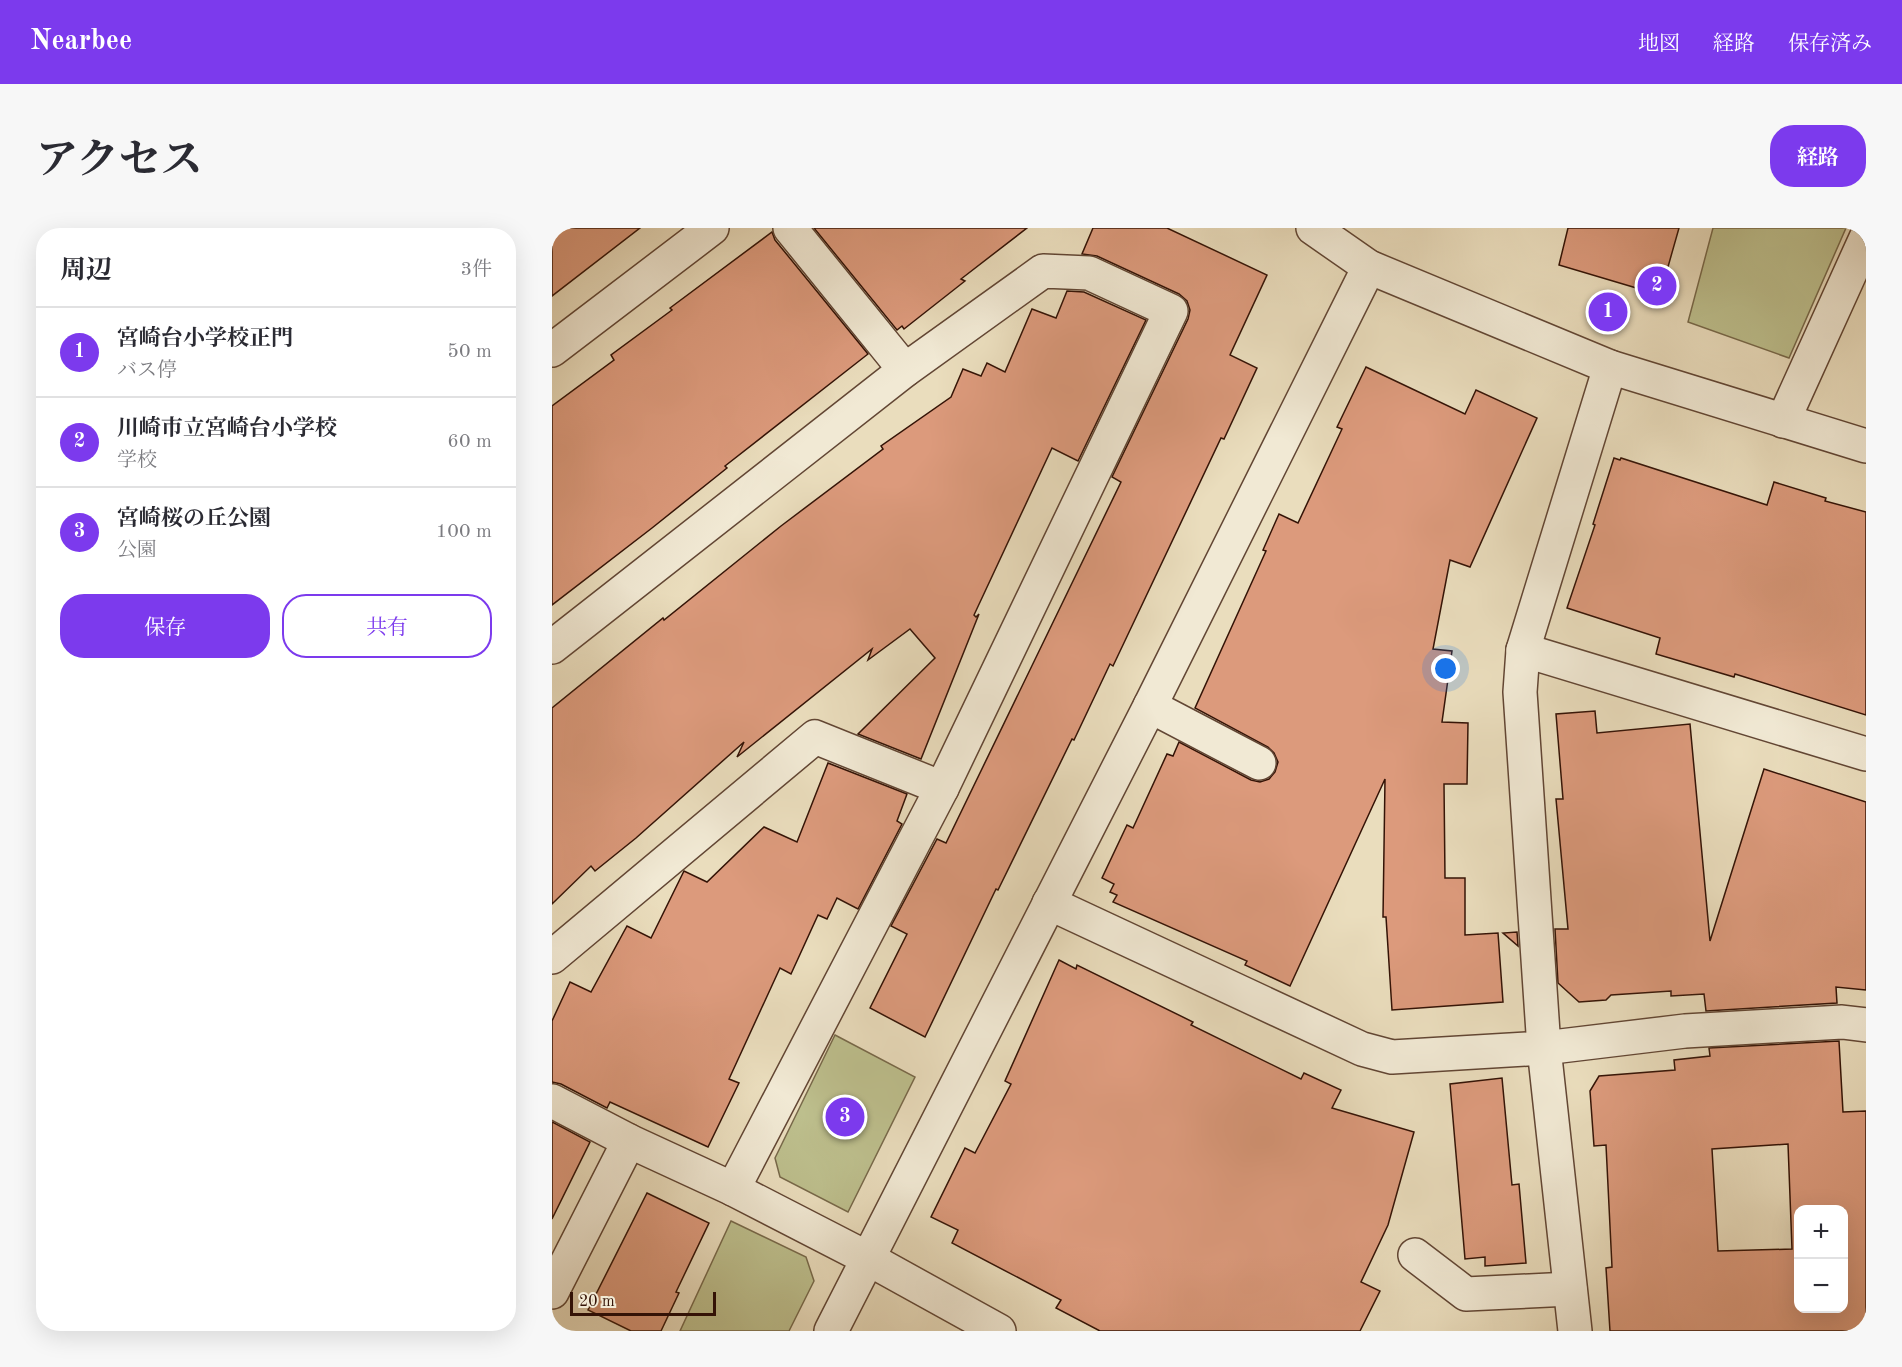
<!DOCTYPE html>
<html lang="ja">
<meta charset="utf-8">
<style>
body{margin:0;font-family:"Old Standard TT","Noto Serif JP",serif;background:#f7f7f7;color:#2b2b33}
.controls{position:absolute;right:18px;bottom:18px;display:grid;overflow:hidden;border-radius:12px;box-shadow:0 6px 24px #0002}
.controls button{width:54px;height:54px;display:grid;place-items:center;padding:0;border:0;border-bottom:2px solid #e1e1e2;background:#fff;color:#2b2b33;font:30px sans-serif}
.scale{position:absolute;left:18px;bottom:15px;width:146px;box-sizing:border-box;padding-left:6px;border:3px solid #341306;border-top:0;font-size:16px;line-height:21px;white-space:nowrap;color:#341306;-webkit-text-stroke:4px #f1e9d4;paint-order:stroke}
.you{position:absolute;left:894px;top:441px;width:21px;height:21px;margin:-15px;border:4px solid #fff;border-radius:50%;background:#1a73e8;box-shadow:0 0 0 9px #1a73e833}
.badge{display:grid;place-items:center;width:39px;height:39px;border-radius:50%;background:#7c3aed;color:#fff;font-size:20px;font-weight:700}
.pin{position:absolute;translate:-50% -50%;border:3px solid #fff;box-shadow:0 2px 6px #0006}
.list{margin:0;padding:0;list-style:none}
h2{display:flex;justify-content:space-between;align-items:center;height:78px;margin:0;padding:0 24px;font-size:26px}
h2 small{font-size:20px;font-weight:400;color:#7c7c81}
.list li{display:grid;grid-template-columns:39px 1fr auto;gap:18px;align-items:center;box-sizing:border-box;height:90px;padding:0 24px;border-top:2px solid #e1e1e2}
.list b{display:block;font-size:22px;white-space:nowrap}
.list p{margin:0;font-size:20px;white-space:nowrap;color:#7c7c81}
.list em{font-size:20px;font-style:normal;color:#7c7c81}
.actions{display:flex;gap:12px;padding:18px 24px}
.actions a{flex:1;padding:14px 0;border:2px solid #7c3aed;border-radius:24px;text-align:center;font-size:21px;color:#7c3aed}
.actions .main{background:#7c3aed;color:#fff}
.map{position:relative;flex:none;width:1314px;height:1103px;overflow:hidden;border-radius:24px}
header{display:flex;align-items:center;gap:36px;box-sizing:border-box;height:84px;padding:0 30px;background:#7c3aed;color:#fff}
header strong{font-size:28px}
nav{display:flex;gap:33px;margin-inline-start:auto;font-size:21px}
.intro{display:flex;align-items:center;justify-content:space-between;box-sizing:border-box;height:144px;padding:0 36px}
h1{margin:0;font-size:42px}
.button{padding:15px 27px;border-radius:24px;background:#7c3aed;color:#fff;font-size:21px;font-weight:700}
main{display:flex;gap:36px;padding:0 36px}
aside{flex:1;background:#fff;border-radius:24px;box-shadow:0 6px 24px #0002}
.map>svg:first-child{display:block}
</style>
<header>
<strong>Nearbee</strong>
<nav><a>地図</a><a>経路</a><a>保存済み</a></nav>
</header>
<div class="intro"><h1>アクセス</h1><a class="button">経路</a></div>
<main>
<aside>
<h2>周辺<small>3件</small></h2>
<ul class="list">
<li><span class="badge">1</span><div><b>宮崎台小学校正門</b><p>バス停</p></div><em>50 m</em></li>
<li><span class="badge">2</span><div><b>川崎市立宮崎台小学校</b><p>学校</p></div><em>60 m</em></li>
<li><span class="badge">3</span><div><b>宮崎桜の丘公園</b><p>公園</p></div><em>100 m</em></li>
</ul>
<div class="actions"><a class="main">保存</a><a>共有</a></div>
</aside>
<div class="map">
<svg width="1314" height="1103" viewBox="0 0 1314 1103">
<rect width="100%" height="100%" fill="#eaddbd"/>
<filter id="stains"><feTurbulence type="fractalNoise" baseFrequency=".00333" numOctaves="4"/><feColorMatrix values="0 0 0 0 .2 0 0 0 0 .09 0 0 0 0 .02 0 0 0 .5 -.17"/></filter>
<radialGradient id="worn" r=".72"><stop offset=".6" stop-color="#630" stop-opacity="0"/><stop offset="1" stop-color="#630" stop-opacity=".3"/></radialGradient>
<g fill="#bdbf8d" stroke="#78694a" stroke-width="1.5">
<polygon points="1161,0 1294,0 1237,130 1136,94"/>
<polygon points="283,807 363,849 296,984 228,949 223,930"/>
<polygon points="179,993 254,1029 262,1053 237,1103 128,1103"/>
</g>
<g fill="#dc9a7c" stroke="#341306" stroke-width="1.5" fill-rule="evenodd">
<polygon points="0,0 88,0 0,68"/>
<polygon points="262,0 475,0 409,51 413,53 352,101 350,98 345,102"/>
<polygon points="541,0 615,0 715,47 678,127 705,140 672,211 669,210 561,438 558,436 522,512 520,511 446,662 444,661 373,809 318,780 355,706 339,698 385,611 394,615 569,254 560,249 636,91 638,82 635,73 627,66 545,28 530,26"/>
<polygon points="1016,0 1127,0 1108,67 1007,37"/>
<polygon points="220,4 223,12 316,126 173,238 175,240 100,300 0,377 0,178 62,132 59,127 120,82 118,80"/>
<polygon points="515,63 532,64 594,92 526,233 500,220 422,387 424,389 427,386 369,531 306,506 383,430 358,401 316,432 320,421 185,529 192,514 84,610 43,643 39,638 0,676 0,480 111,390 112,392 229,298 331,221 329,218 399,169 411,141 429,148 435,135 453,144 480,81 504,90"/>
<polygon points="814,139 913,186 924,162 985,190 918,339 898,332 881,421 900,423 890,494 916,495 915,556 892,556 893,650 913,650 913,707 946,705 951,774 840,782 834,689 831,689 833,551 738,758 693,737 695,733 561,674 565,667 558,664 562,656 550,650 575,597 581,600 615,526 621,528 627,514 699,552 708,554 717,551 723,544 726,534 722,525 716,519 643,480 714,323 711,322 727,286 746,295 790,201 785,199"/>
<polygon points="1062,230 1068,232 1069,230 1215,277 1222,254 1274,270 1273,273 1314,284 1314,487 1183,446 1182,449 1104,426 1108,410 1015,380 1043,297 1041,296"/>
<polygon points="1043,483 1045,505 1138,496 1158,713 1212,541 1314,574 1314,762 1284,759 1285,775 1154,783 1152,766 1119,768 1119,763 1059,767 1054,772 1027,774 1006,755 1003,701 1016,701 1004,571 1011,571 1004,486"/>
<polygon points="276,535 355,566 345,593 350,596 306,681 285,670 275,691 266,687 239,746 228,740 177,851 187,855 156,919 58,874 55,880 9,856 0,854 0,793 18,754 39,764 75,698 99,710 132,643 155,654 212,599 245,614"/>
<polygon points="965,704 966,718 951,705"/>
<polygon points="507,732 524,741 525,737 641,794 639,797 749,851 752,845 789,862 780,880 862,904 836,997 809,1054 828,1063 808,1103 548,1103 504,1080 509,1072 400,1015 406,1002 379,989 413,920 423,925 459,856 453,853"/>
<path d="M1287,813l4,71 23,-1v220h-256l-4,-63 6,-1 -6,-122 -12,1 -4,-55 9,-15 76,-6 -1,-10 36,-4 -1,-8zM1236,916l4,105 -74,2 -6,-102zM1246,981h46v99h-46z"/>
<polygon points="950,850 960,957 967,956 974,1035 933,1038 933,1029 913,1031 898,856"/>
<polygon points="0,894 38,914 0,991"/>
<polygon points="95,965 157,995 124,1064 127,1065 109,1103 79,1103 36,1082"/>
</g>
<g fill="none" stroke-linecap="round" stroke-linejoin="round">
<g stroke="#624634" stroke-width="36">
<g id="minor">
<polyline points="238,0 353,142"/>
<polyline points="761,0 817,39 1058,139 1314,218"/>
<polyline points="0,122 160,0"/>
<polyline points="1231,193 1314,10"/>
<polyline points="0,419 353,142 491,43 537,45 619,83 390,560 181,961"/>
<polyline points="971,422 1314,526"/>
<polyline points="598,478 707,535"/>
<polyline points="497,675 810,821 840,829 992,820 1133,803 1290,794 1314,797"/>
<polyline points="0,729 263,509 390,560"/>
<polyline points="0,873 77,913 181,961 315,1030 447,1103"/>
<polyline points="863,1027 914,1066 1018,1061"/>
<polyline points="0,1064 77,913"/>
<polyline points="279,1103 598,478 817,39"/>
<polyline points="1023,1103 992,820 968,464 971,422 1058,139"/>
</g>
</g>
<use href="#minor" stroke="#f1e9d4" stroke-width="33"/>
</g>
<rect width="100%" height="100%" filter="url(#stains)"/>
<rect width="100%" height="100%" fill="url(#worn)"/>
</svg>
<div class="controls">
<button>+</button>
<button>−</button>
</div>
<div class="scale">20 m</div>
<div class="you"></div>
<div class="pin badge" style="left:1056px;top:84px">1</div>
<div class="pin badge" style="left:1105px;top:58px">2</div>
<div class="pin badge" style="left:293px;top:889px">3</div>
</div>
</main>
